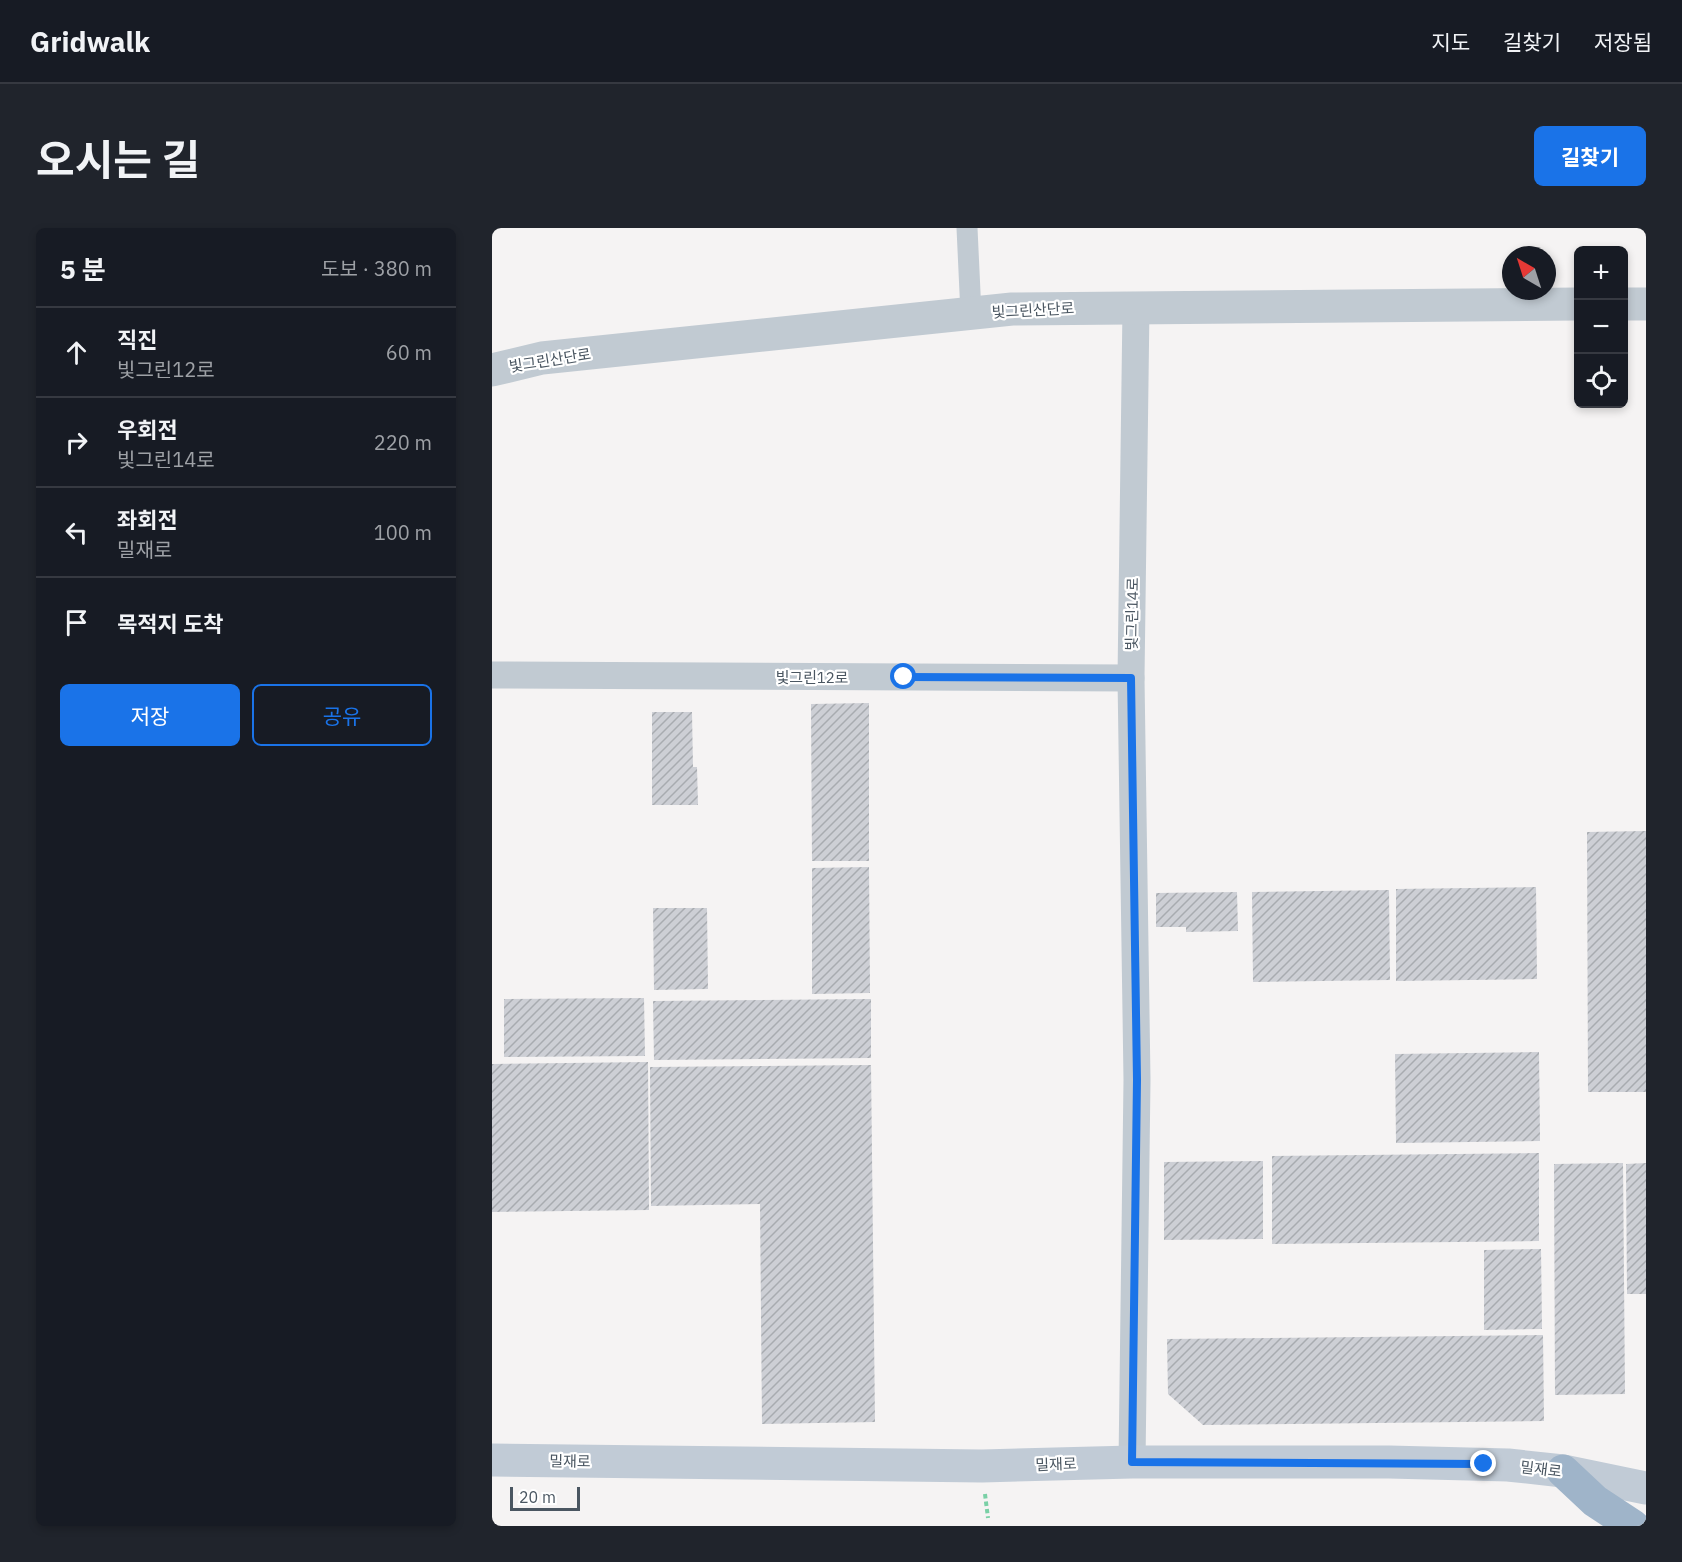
<!DOCTYPE html>
<html lang="ko">
<meta charset="utf-8">
<style>
body{margin:0;font-family:"IBM Plex Sans","Noto Sans KR",sans-serif;background:#20242c;color:#f1f3f6}
.controls{position:absolute;right:18px;top:18px;display:grid;overflow:hidden;border-radius:9px;box-shadow:0 3px 9px #0003}
.controls button{width:54px;height:54px;display:grid;place-items:center;padding:0;border:0;border-bottom:2px solid #363941;background:#171b24;color:#f1f3f6;font:30px sans-serif}
.compass{position:absolute;left:1010px;top:18px;width:54px;height:54px;border-radius:50%;background:#171b24;box-shadow:0 3px 9px #0003;rotate:321deg}
.scale{position:absolute;left:18px;bottom:15px;width:70px;box-sizing:border-box;padding-left:6px;border:3px solid #4a5661;border-top:0;font-size:16px;line-height:21px;white-space:nowrap;color:#4a5661;-webkit-text-stroke:4px #fff;paint-order:stroke}
.stop{position:absolute;width:18px;height:18px;margin:-14px;border:4px solid #1a73e8;border-radius:50%;background:#fff}
.stop.end{background:#1a73e8;border-color:#fff;box-shadow:0 2px 6px #0008}
.list{margin:0;padding:0;list-style:none}
h2{display:flex;justify-content:space-between;align-items:center;height:78px;margin:0;padding:0 24px;font-size:26px}
h2 small{font-size:20px;font-weight:400;color:#9ea1a6}
.list li{display:grid;grid-template-columns:39px 1fr auto;gap:18px;align-items:center;box-sizing:border-box;height:90px;padding:0 24px;border-top:2px solid #363941}
.list b{display:block;font-size:22px;white-space:nowrap}
.list p{margin:0;font-size:20px;white-space:nowrap;color:#9ea1a6}
.list em{font-size:20px;font-style:normal;color:#9ea1a6}
.actions{display:flex;gap:12px;padding:18px 24px}
.actions a{flex:1;padding:14px 0;border:2px solid #1a73e8;border-radius:9px;text-align:center;font-size:21px;color:#1a73e8}
.actions .main{background:#1a73e8;color:#fff}
.icon{flex:none;width:33px;height:33px;fill:none;stroke:currentColor;stroke-width:2;stroke-linecap:round;stroke-linejoin:round}
.map{position:relative;flex:none;width:1154px;height:1298px;overflow:hidden;border-radius:9px}
header{display:flex;align-items:center;gap:36px;box-sizing:border-box;height:84px;padding:0 30px;background:#171b24;border-bottom:2px solid #363941}
header strong{font-size:28px}
nav{display:flex;gap:33px;margin-inline-start:auto;font-size:21px}
.intro{display:flex;align-items:center;justify-content:space-between;box-sizing:border-box;height:144px;padding:0 36px}
h1{margin:0;font-size:42px}
.button{padding:15px 27px;border-radius:9px;background:#1a73e8;color:#fff;font-size:21px;font-weight:700}
main{display:flex;gap:36px;padding:0 36px}
aside{flex:1;background:#171b24;border-radius:9px;box-shadow:0 3px 9px #0003}
.map>svg:first-child{display:block}
</style>
<header>
<strong>Gridwalk</strong>
<nav><a>지도</a><a>길찾기</a><a>저장됨</a></nav>
</header>
<div class="intro"><h1>오시는 길</h1><a class="button">길찾기</a></div>
<main>
<aside>
<h2>5 분<small>도보 · 380 m</small></h2>
<ul class="list">
<li><svg class="icon" aria-label="ahead" viewBox="0 0 24 24"><path d="M12 20V5M6 11l6-6 6 6"/></svg><div><b>직진</b><p>빛그린12로</p></div><em>60 m</em></li>
<li><svg class="icon" aria-label="right" viewBox="0 0 24 24"><path d="M7 20v-9h11M14 6l5 5-5 5"/></svg><div><b>우회전</b><p>빛그린14로</p></div><em>220 m</em></li>
<li><svg class="icon" aria-label="left" viewBox="0 0 24 24"><path d="M17 20v-9H6M10 6l-5 5 5 5"/></svg><div><b>좌회전</b><p>밀재로</p></div><em>100 m</em></li>
<li><svg class="icon" aria-label="arrive" viewBox="0 0 24 24"><path d="M6 21V4h12l-3 4 3 4H6"/></svg><div><b>목적지 도착</b></div></li>
</ul>
<div class="actions"><a class="main">저장</a><a>공유</a></div>
</aside>
<div class="map">
<svg width="1154" height="1298" viewBox="0 0 1154 1298">
<defs>
<pattern id="building-hatch" width="6" height="6" patternUnits="userSpaceOnUse" patternTransform="scale(1.5)"><rect width="6" height="6" fill="#cdcfd5"/><path d="M-1 1l2-2M0 6l6-6M5 7l2-2" fill="none" stroke="#a8abb0"/></pattern>
</defs>
<rect width="100%" height="100%" fill="#f5f3f3"/>
<g fill="url(#building-hatch)">
<polygon points="377,475 377,633 320,633 319,476"/>
<polygon points="160,484 200,484 201,539 205,539 206,577 160,577"/>
<polygon points="1154,603 1154,864 1096,864 1095,604"/>
<polygon points="377,639 378,765 320,766 320,640"/>
<polygon points="1044,659 1045,751 904,753 904,661"/>
<polygon points="897,662 898,752 761,754 760,664"/>
<polygon points="745,664 746,703 694,704 694,699 664,699 664,665"/>
<polygon points="161,680 215,680 216,761 162,762"/>
<polygon points="152,770 153,828 12,829 12,771"/>
<polygon points="379,771 379,830 162,832 161,773"/>
<polygon points="1047,824 1048,913 904,915 903,826"/>
<polygon points="156,834 157,982 0,984 0,836"/>
<polygon points="379,837 383,1194 270,1196 268,976 159,978 158,839"/>
<polygon points="1047,925 1047,1013 780,1016 780,928"/>
<polygon points="771,933 771,1011 672,1012 672,934"/>
<polygon points="1131,935 1133,1166 1063,1167 1062,936"/>
<polygon points="1154,935 1154,1066 1135,1066 1134,936"/>
<polygon points="1049,1021 1050,1101 992,1102 992,1022"/>
<polygon points="1051,1107 1052,1193 711,1197 676,1166 675,1111"/>
</g>
<g fill="none" stroke-linecap="round" stroke-linejoin="round">
<polyline stroke="#7ad0a6" stroke-width="4" stroke-dasharray="4.5 3" stroke-linecap="butt" points="493,1266 496,1290"/>
<polyline stroke="#c1cad2" stroke-width="21" points="475,0 479,86"/>
<g stroke="#c1cad2" stroke-width="27">
<polyline points="0,447 639,450"/>
<polyline points="640,1234 645,852 639,450 644,79"/>
</g>
<g stroke="#c1cad2" stroke-width="33">
<polyline points="1132,76 1154,76"/>
<polyline points="0,142 50,130 520,81 1086,76"/>
</g>
<polyline stroke="#c1cbd6" stroke-width="33" points="0,1232 490,1238 640,1234 897,1234 1016,1237 1071,1243 1154,1260"/>
<polyline stroke="#9fb4c9" stroke-width="33" points="1071,1243 1103,1273 1141,1298"/>
</g>
<g fill="none" stroke-linecap="round" stroke-linejoin="round">
<polyline stroke="#1a73e8" stroke-width="8" points="412,449 639,450 645,852 640,1234 992,1236"/>
</g>
<g text-anchor="middle" dominant-baseline="central" stroke-width="4.5" stroke-linejoin="round" paint-order="stroke">
<g font-size="15" fill="#4a5661" stroke="#fff">
<text transform="translate(541 82) rotate(-3)">빛그린산단로</text>
<text transform="translate(58 132) rotate(-9)">빛그린산단로</text>
<text transform="translate(640 386) rotate(-89)">빛그린14로</text>
<text x="320" y="449">빛그린12로</text>
<text transform="translate(78 1233) rotate(1)">밀재로</text>
<text transform="translate(564 1236) rotate(-2)">밀재로</text>
<text transform="translate(1049 1241) rotate(7)">밀재로</text>
</g>
</g>
</svg>
<div class="controls">
<button>+</button>
<button>−</button>
<button><svg class="icon" aria-label="locate" viewBox="0 0 24 24"><circle cx="12" cy="12" r="6"/><path d="M12 2v4M12 18v4M2 12h4M18 12h4"/></svg></button>
</div>
<svg class="compass" viewBox="-18 -18 36 36"><path d="M0-13l5 13h-10z" fill="#e53935"/><path d="M0 13l5-13h-10z" fill="#9ea1a6"/></svg>
<div class="scale">20 m</div>
<div class="stop" style="left:412px;top:449px"></div>
<div class="stop end" style="left:992px;top:1236px"></div>
</div>
</main>
